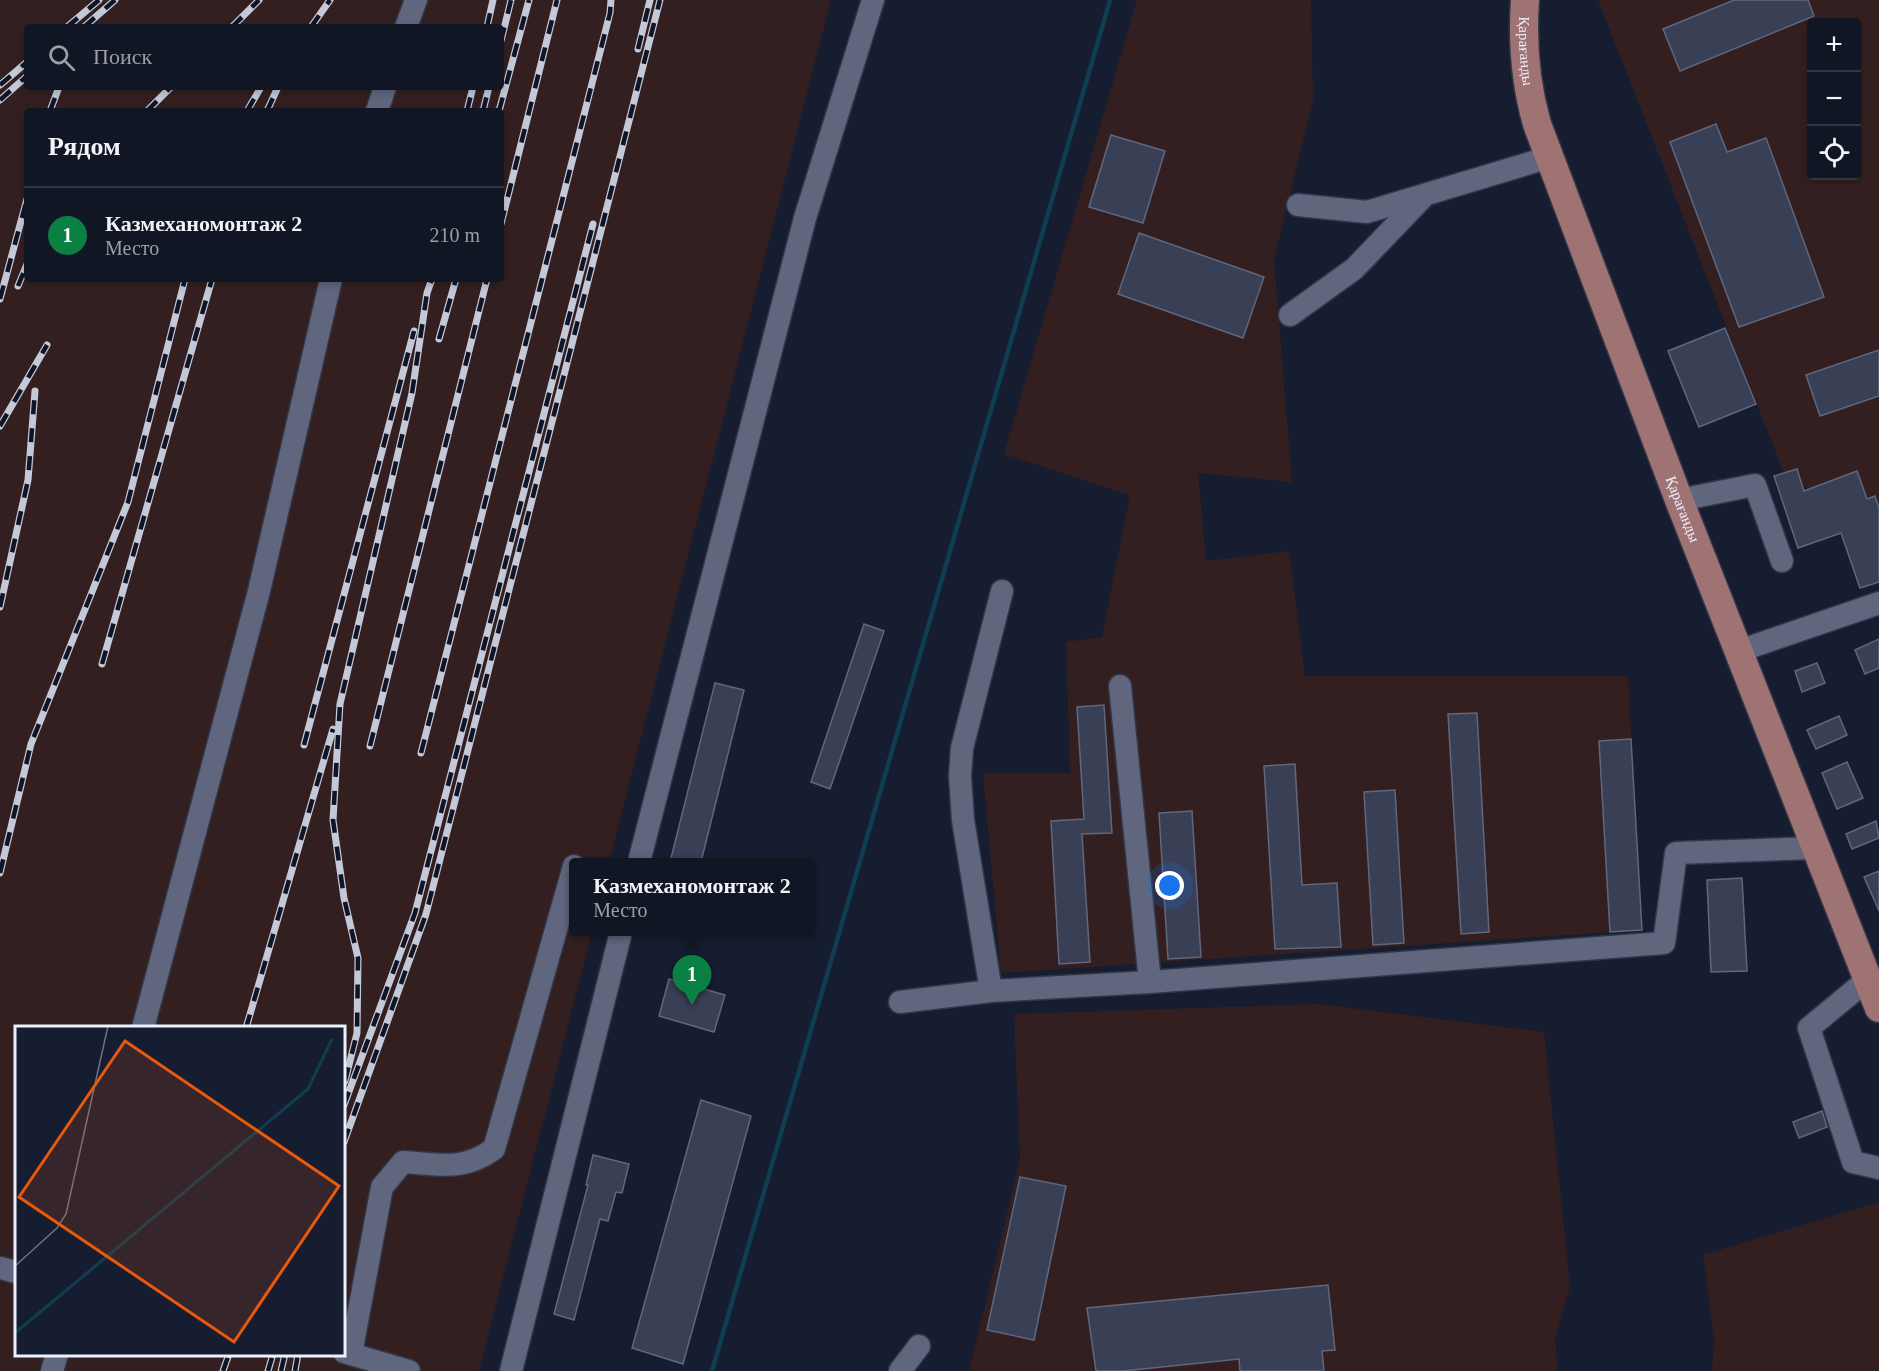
<!DOCTYPE html>
<html lang="ru">
<meta charset="utf-8">
<style>
body{margin:0;font-family:"Times New Roman",serif;background:#1e2331;color:#f1f3f6}
.controls{position:absolute;right:18px;top:18px;display:grid;overflow:hidden;border-radius:6px;box-shadow:0 3px 9px #0003}
.controls button{width:54px;height:54px;display:grid;place-items:center;padding:0;border:0;border-bottom:2px solid #303541;background:#111624;color:#f1f3f6;font:30px sans-serif}
.you{position:absolute;left:1170px;top:886px;width:21px;height:21px;margin:-15px;border:4px solid #fff;border-radius:50%;background:#1a73e8;box-shadow:0 0 0 9px #1a73e833}
.badge{display:grid;place-items:center;width:39px;height:39px;border-radius:50%;background:#0b8043;color:#fff;font-size:20px;font-weight:700}
.pin{position:absolute;translate:-50% -50px;filter:drop-shadow(0 2px 3px #0008)}
.pin::after{content:'';position:absolute;top:32px;width:21px;height:18px;background:inherit;clip-path:polygon(0 0,100% 0,50% 100%)}
.popup{position:absolute;left:569px;top:858px;width:246px;height:78px;box-sizing:border-box;display:grid;place-content:center;border-radius:6px;background:#111624;filter:drop-shadow(0 2px 4px #0005);font-size:20px;white-space:nowrap;color:#9c9fa6}
.popup b{font-size:22px;color:#f1f3f6}
.popup::after{content:'';position:absolute;left:50%;top:100%;margin-left:-12px;border:12px solid transparent;border-top-color:#111624}
.list{margin:0;padding:0;list-style:none}
h2{display:flex;justify-content:space-between;align-items:center;height:78px;margin:0;padding:0 24px;font-size:26px}
h2 small{font-size:20px;font-weight:400;color:#9c9fa6}
.list li{display:grid;grid-template-columns:39px 1fr auto;gap:18px;align-items:center;box-sizing:border-box;height:96px;padding:0 24px;border-top:2px solid #303541}
.list b{display:block;font-size:22px;white-space:nowrap}
.list p{margin:0;font-size:20px;white-space:nowrap;color:#9c9fa6}
.list em{font-size:20px;font-style:normal;color:#9c9fa6}
.icon{flex:none;width:33px;height:33px;fill:none;stroke:currentColor;stroke-width:2;stroke-linecap:round;stroke-linejoin:round}
.map{position:relative;flex:none;width:1879px;height:1371px;overflow:hidden}
.search{position:absolute;background:#111624;box-shadow:0 3px 9px #0003;left:24px;top:24px;width:480px;height:66px;display:flex;align-items:center;gap:15px;box-sizing:border-box;padding:0 21px;border-radius:6px;color:#9c9fa6;font-size:22px}
.panel{position:absolute;background:#111624;box-shadow:0 3px 9px #0003;left:24px;top:108px;width:480px;height:174px;border-radius:6px}
.map>svg:first-child{display:block}
</style>
<div class="map">
<svg width="1879" height="1371" viewBox="0 0 1879 1371">
<rect width="100%" height="100%" fill="#171d30"/>
<g fill="#331f1f" fill-rule="evenodd">
<path d="M0,0h831l-222,862h-35v70h18l-113,439h-479zM27,27h474v60h-474zM27,111h474v168h-474zM16,1028h328v326h-328z"/>
<polygon points="1137,0 1311,0 1313,101 1274,260 1292,482 1198,473 1206,561 1289,551 1305,676 1628,676 1642,930 1001,973 983,773 1070,773 1066,642 1102,637 1130,495 1004,454"/>
<path d="M1598,0h281v534l-95,-61zM1812,22h44v154h-44z"/>
<polygon points="1318,1004 1544,1032 1570,1287 1555,1339 1558,1371 969,1371 1020,1160 1014,1014"/>
<polygon points="1879,1202 1879,1371 1712,1371 1714,1338 1703,1255"/>
</g>
<g fill="none" stroke-linecap="round" stroke-linejoin="round">
<polyline stroke="#0f3e51" stroke-width="4.5" points="712,1371 1110,0"/>
</g>
<g fill="#394056" stroke="#5f677f" stroke-width="1.5">
<polygon points="1734,0 1808,0 1814,16 1680,71 1663,29"/>
<polygon points="1716,124 1727,152 1766,138 1824,297 1739,327 1670,142"/>
<polygon points="1111,135 1165,151 1143,223 1089,207"/>
<polygon points="1139,233 1264,277 1243,338 1118,294"/>
<polygon points="1725,328 1756,404 1699,427 1668,351"/>
<polygon points="1879,350 1879,396 1820,416 1806,375"/>
<polygon points="1797,469 1804,491 1857,471 1867,499 1875,496 1879,508 1879,582 1860,588 1841,533 1798,548 1774,476"/>
<polygon points="864,624 884,631 830,789 811,782"/>
<polygon points="1879,639 1879,668 1865,674 1855,650"/>
<polygon points="1817,663 1825,683 1802,692 1795,671"/>
<polygon points="715,683 744,690 701,862 670,862"/>
<polygon points="1104,705 1112,833 1082,834 1090,962 1059,964 1051,821 1084,819 1077,707"/>
<polygon points="1477,713 1489,932 1461,934 1448,714"/>
<polygon points="1839,716 1847,735 1816,749 1807,730"/>
<polygon points="1631,739 1642,930 1610,932 1599,741"/>
<polygon points="1847,762 1863,798 1837,809 1822,773"/>
<polygon points="1295,764 1302,885 1337,883 1341,947 1275,949 1264,766"/>
<polygon points="1395,790 1404,943 1373,945 1364,792"/>
<polygon points="1192,811 1201,957 1168,959 1159,813"/>
<polygon points="1876,821 1879,838 1852,849 1846,834"/>
<polygon points="1879,871 1879,911 1864,877"/>
<polygon points="1742,878 1747,971 1711,972 1707,880"/>
<polygon points="669,979 725,995 714,1032 659,1016"/>
<polygon points="701,1100 751,1116 683,1364 632,1348"/>
<polygon points="1822,1111 1827,1127 1799,1138 1793,1122"/>
<polygon points="593,1155 629,1164 622,1193 616,1192 608,1221 600,1219 574,1320 554,1314 588,1185 586,1185"/>
<polygon points="1020,1177 1066,1186 1034,1340 987,1330"/>
<polygon points="1328,1285 1335,1350 1322,1351 1324,1371 1240,1371 1239,1359 1123,1371 1096,1371 1087,1308"/>
</g>
<g fill="none" stroke-linecap="round" stroke-linejoin="round">
<g stroke="#323646" stroke-width="25">
<g id="minor">
<polyline points="406,27 416,0"/>
<polyline points="377,111 385,87"/>
<polyline points="1298,205 1367,212 1550,157"/>
<polyline points="1290,315 1354,269 1425,195"/>
<polyline points="1679,500 1755,485 1782,561"/>
<polyline points="1739,651 1879,603"/>
<polyline points="1120,686 1150,982"/>
<polyline points="639,862 805,218 873,0"/>
<polyline points="1867,980 1809,1028 1853,1162 1879,1168"/>
<polyline points="991,991 963,820 960,776 962,748 1002,591"/>
<polyline points="900,1002 991,991 1150,982 1664,943 1676,853 1814,848"/>
<polyline points="143,1028 259,591 331,279"/>
<polyline points="0,1268 16,1272"/>
<polyline points="344,1352 409,1371"/>
<path d="M351,1354l31,-167 21,-25c36,2 59,10 91,-13l80,-283"/>
<polyline points="52,1371 57,1354"/>
<polyline points="511,1371 621,932"/>
<polyline points="900,1371 919,1346"/>
</g>
</g>
<g stroke="#323646" stroke-width="31">
<g id="major">
<path id="s1" d="M1525,0c-3,43 0,82 12,124l142,376 200,508"/>
</g>
</g>
<use href="#minor" stroke="#5f667e" stroke-width="22"/>
<use href="#major" stroke="#9f7373" stroke-width="28"/>
<g stroke="#c4c9d8" stroke-width="7">
<g id="rail">
<polyline points="67,27 99,0"/>
<polyline points="84,27 115,0"/>
<polyline points="232,27 259,0"/>
<polyline points="311,27 330,0"/>
<polyline points="487,27 493,0"/>
<polyline points="501,41 511,0"/>
<polyline points="638,49 650,0"/>
<polyline points="0,85 27,62"/>
<polyline points="0,100 27,76"/>
<polyline points="50,111 59,87"/>
<polyline points="147,111 171,87"/>
<polyline points="247,111 261,87"/>
<polyline points="267,111 278,87"/>
<polyline points="467,111 473,87"/>
<polyline points="483,111 489,87"/>
<polyline points="499,111 529,0"/>
<polyline points="501,224 557,0"/>
<polyline points="18,286 27,264"/>
<polyline points="0,299 27,199"/>
<polyline points="439,339 456,279"/>
<polyline points="0,426 47,345"/>
<polyline points="0,607 28,480 35,391"/>
<polyline points="102,664 212,279"/>
<polyline points="304,745 414,331"/>
<polyline points="370,746 487,279"/>
<polyline points="421,753 610,13 611,0"/>
<polyline points="0,873 31,744 128,502 185,279"/>
<polyline points="246,1028 333,729"/>
<polyline points="345,1081 357,1033 358,958 344,898 333,820 340,704 412,393 427,293 432,279"/>
<polyline points="344,1105 415,913 593,224"/>
<polyline points="344,1142 426,914 660,0"/>
<polyline points="223,1371 229,1354"/>
<polyline points="268,1371 273,1354"/>
<polyline points="281,1371 285,1354"/>
<polyline points="295,1371 298,1354"/>
</g>
</g>
<use href="#rail" stroke="#0f1426" stroke-width="4.5" stroke-dasharray="14" stroke-linecap="butt"/>
</g>
<g text-anchor="middle" dominant-baseline="central" stroke-width="5" stroke-linejoin="round" paint-order="stroke">
<g font-size="15" fill="#ecf1ff" stroke="#0f1426">
<text stroke="none"><textPath href="#s1" startOffset="51">Қарағанды</textPath></text>
<text stroke="none"><textPath href="#s1" startOffset="537">Қарағанды</textPath></text>
</g>
</g>
<g transform="translate(15 1026)">
<rect width="330" height="330" fill="#171d30"/>
<path fill="none" stroke="#0f3e51" stroke-width="3" d="M0,307l293,-244 24,-50"/>
<path fill="none" stroke="#6c7283" stroke-width="1.5" d="M0,240l42,-38 9,-14 42,-188"/>
<path fill="#e8590c" fill-opacity="0.15" stroke="#e8590c" stroke-width="3" d="M110,15l214,145 -105,156 -215,-145z"/>
<rect width="330" height="330" fill="none" stroke="#ecf1ff" stroke-width="3"/>
</g>
</svg>
<div class="controls">
<button>+</button>
<button>−</button>
<button><svg class="icon" aria-label="locate" viewBox="0 0 24 24"><circle cx="12" cy="12" r="6"/><path d="M12 2v4M12 18v4M2 12h4M18 12h4"/></svg></button>
</div>
<div class="you"></div>
<div class="pin badge" style="left:692px;top:1005px">1</div>
<div class="popup"><b>Казмеханомонтаж 2</b>Место</div>
<div class="search"><svg class="icon" aria-label="search" viewBox="0 0 24 24"><circle cx="10" cy="10" r="6"/><path d="M15 15l6 6"/></svg>Поиск</div>
<section class="panel">
<h2>Рядом<small></small></h2>
<ul class="list">
<li><span class="badge">1</span><div><b>Казмеханомонтаж 2</b><p>Место</p></div><em>210 m</em></li>
</ul>
</section>
</div>
